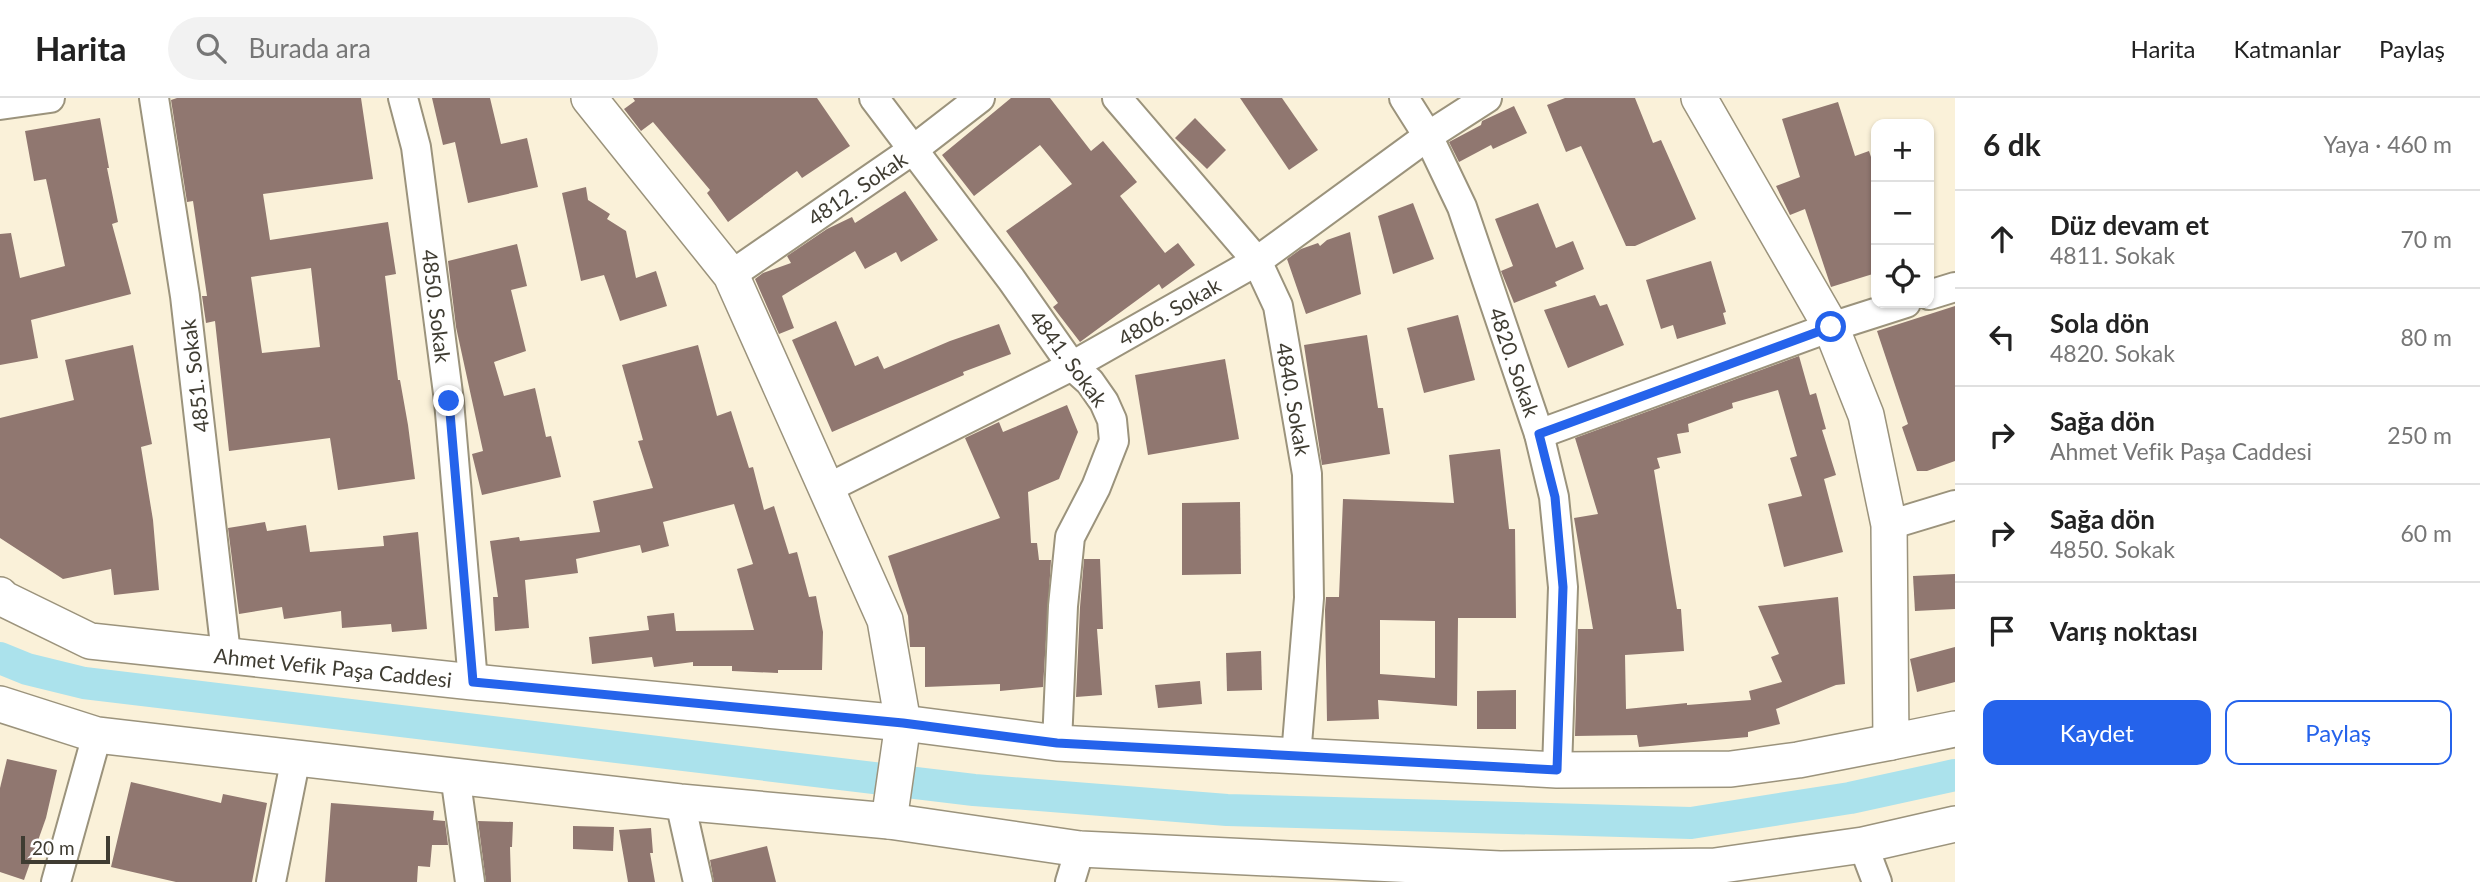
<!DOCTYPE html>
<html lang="tr">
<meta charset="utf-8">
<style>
body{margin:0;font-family:Lato,sans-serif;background:#f2f2f2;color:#222}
.controls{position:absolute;right:21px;top:21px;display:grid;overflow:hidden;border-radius:14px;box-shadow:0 2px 5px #0004}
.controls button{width:63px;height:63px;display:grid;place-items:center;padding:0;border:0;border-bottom:2px solid #e0e0e0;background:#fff;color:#222;font:35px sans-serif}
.scale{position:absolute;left:21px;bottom:18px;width:89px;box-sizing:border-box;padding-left:7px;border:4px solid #3f3c32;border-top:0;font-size:19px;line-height:24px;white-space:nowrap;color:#3f3c32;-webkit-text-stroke:5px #fff;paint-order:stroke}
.stop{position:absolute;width:21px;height:21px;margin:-16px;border:5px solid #2563eb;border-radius:50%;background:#fff}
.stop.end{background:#2563eb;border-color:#fff;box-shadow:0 2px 7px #0008}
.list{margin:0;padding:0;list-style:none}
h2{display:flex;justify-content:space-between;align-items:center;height:91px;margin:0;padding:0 28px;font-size:30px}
h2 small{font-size:23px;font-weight:400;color:#767676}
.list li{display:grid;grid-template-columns:46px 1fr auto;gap:21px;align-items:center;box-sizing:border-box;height:98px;padding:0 28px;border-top:2px solid #e0e0e0}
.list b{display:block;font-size:26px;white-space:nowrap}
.list p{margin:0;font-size:23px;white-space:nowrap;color:#767676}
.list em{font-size:23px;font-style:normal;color:#767676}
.actions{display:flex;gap:14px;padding:21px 28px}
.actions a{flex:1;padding:16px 0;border:2px solid #2563eb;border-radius:14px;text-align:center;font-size:24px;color:#2563eb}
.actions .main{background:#2563eb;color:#fff}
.icon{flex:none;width:38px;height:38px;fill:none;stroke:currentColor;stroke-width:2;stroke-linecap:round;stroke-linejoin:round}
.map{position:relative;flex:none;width:1955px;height:784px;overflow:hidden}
header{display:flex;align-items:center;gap:42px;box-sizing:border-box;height:98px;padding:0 35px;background:#fff;border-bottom:2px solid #e0e0e0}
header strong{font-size:33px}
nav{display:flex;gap:38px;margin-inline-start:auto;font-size:24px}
.search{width:490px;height:63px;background:#f2f2f2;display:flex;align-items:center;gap:18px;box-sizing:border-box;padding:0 24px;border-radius:38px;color:#767676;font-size:26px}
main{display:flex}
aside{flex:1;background:#fff}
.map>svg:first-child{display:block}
</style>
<header>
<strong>Harita</strong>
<div class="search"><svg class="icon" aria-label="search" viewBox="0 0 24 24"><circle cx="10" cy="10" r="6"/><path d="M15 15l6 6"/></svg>Burada ara</div>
<nav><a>Harita</a><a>Katmanlar</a><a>Paylaş</a></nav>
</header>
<main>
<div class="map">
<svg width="1955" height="784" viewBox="0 0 1955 784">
<rect width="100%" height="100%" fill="#faf1d9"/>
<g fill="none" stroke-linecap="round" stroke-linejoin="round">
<polyline stroke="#abe2ec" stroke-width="32" points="0,560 27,571 84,585 974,692 1227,712 1691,725 1850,700 1955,677"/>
</g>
<g fill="#907770" fill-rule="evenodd">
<path d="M177,0h184l12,81 -110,15 7,46 118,-18 8,52 -11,2 13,104h2l8,45 7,54 -77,11 -8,-52 -101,13 -14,-130 -9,2 -4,-27h5l-14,-95 -6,1 -16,-102zM311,170l9,79 -58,6 -11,-76z"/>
<polygon points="432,0 490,0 501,46 527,40 538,89 468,105 455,44 443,47"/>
<polygon points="633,0 817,0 850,48 802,80 797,73 728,124 707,95 710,92 653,24 641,33 624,11 635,3"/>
<polygon points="1011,0 1050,0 1091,53 1103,43 1137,84 1120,98 1165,155 1178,145 1195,167 1162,191 1159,186 1080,244 1053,209 1058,205 1006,133 1072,86 1040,47 974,98 942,57"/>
<polygon points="1240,0 1282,0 1318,52 1289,72"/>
<polygon points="1565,0 1635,0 1653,45 1661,42 1696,121 1635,148 1626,148 1581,48 1566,54 1547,7"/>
<polygon points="1838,4 1855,58 1869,53 1876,74 1876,175 1831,189 1805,111 1790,117 1776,88 1800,79 1782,21"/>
<polygon points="1514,8 1527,35 1493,51 1491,47 1459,64 1449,44 1481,27 1482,23"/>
<polygon points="100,20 109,70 107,70 118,124 112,126 131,196 31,222 38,260 0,267 0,136 11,135 20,180 65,168 46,81 34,83 25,33"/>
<polygon points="1195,20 1226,52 1207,71 1175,40"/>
<polygon points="586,89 588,102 610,116 607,121 626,133 636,180 656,173 667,208 620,223 604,177 581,183 562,95"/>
<polygon points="905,93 938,142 901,164 896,154 865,171 855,153 782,198 794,230 779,236 755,181 763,175 791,165 787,158 827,131 852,119 855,125"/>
<polygon points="1413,105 1434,161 1393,176 1378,118"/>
<polygon points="1538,105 1556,150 1573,143 1584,171 1555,184 1557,188 1514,205 1501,173 1513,168 1495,121"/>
<polygon points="1350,134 1361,196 1306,216 1287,161 1301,151 1318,145 1320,148 1327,142"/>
<polygon points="517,146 527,188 511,192 526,253 494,264 504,298 535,290 546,339 551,338 561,379 482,397 472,356 483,353 456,229 448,163"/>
<polygon points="1711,163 1726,214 1723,215 1726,226 1677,241 1673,227 1661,231 1646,182"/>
<polygon points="1595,197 1600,208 1607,206 1624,247 1568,270 1544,212"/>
<polygon points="1955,208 1955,363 1927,373 1917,373 1902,329 1908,326 1877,233"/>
<polygon points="1458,217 1475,282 1424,295 1407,230"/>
<polygon points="836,223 855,268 878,258 884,271 950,243 999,226 1011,256 963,274 964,277 832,334 792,242"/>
<polygon points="1367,237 1378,310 1383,310 1390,356 1322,367 1304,247"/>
<polygon points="133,247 152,346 141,349 153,422 159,492 114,497 111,471 63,481 0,440 0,320 74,302 65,262"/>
<polygon points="698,247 717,318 731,313 749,370 753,369 764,412 774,408 789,456 797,454 809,499 816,498 823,534 822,572 778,572 778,575 732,573 732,568 693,568 693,564 654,569 652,559 592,566 589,539 649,532 647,518 674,515 676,533 754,532 737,471 753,466 734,406 663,424 669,448 642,455 640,447 576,461 578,475 525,482 529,530 495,533 493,499 498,499 490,443 519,439 520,443 600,434 593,403 653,390 638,343 643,342 622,267"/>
<polygon points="1799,258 1810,297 1816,295 1826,331 1822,332 1836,377 1824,381 1843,454 1784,469 1768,406 1802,398 1790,360 1797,358 1778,292 1732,305 1733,310 1688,326 1689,334 1677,336 1681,355 1657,360 1660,370 1654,372 1677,511 1681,511 1684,553 1625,557 1626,611 1687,605 1687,607 1751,602 1749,593 1782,584 1771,559 1779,556 1758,508 1838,499 1845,586 1836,587 1776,611 1780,626 1748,634 1748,639 1639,649 1637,637 1575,638 1578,531 1593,531 1574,420 1598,416 1575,340"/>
<polygon points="1225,261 1239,341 1148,357 1135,277"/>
<polygon points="1067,307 1078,334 1059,381 1028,394 1031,445 1037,445 1039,462 1051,462 1043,589 1000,593 1000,586 925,589 925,549 910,549 908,518 888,458 1000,420 965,340 999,324 1003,334"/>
<path d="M1500,351l9,80h6l1,89h-58l-1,88 -79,-6 1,19 -52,2 -2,-111 1,-13h13l4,-98 111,4 -5,-48zM1380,522l55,1v57l-55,-4z"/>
<polygon points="1240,404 1241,476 1182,477 1182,405"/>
<polygon points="265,424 267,433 306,427 310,454 384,448 383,438 418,434 427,531 392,534 391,526 342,530 341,513 284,521 282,509 239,516 228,430"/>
<polygon points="1084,461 1100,461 1103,531 1097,531 1102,597 1076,599 1080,509"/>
<polygon points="1955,476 1955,511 1915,513 1913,478"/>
<polygon points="1955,549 1955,584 1917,594 1910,561"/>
<polygon points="1261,553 1262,592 1227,593 1226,555"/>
<polygon points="1200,583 1202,606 1158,610 1155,587"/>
<polygon points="1516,592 1516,631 1477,631 1477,593"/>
<polygon points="7,661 57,672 46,720 24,782 0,774 0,690"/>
<polygon points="131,684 221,705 223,696 267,705 252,784 176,784 111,769"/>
<polygon points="331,705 434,713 433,722 445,723 448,747 432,747 430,769 418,768 417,784 325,784"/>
<polygon points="478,723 513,724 512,749 510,749 511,784 486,784"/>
<polygon points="573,728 614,729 613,753 573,751"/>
<polygon points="651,730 653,755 650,755 655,784 628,784 619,732"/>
<polygon points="767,748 776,784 714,784 710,762"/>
</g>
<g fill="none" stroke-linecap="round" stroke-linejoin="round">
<g stroke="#9b937c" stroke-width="32">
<g id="minor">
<polyline points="154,0 185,198 226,556"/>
<polyline points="403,0 416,49 449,303 473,584"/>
<polyline points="874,0 1011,181 1072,268 1090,284 1104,304 1112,322 1114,343 1096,389 1070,439 1063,508 1057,645"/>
<polyline points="1117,0 1257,163 1278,208 1307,376 1309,500 1296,658"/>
<polyline points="1404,0 1428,38 1462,109 1539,336 1554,399 1563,489 1557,672"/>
<polyline points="0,7 50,0"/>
<polyline points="731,177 914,51 980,0"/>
<polyline points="1929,197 1955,189"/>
<polyline points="1539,336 1831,229 1906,205"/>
<polyline points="828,390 1072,268 1257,163 1428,38 1487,0"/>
<polyline points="1889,427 1955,407"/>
<polyline points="455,677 470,784"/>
<polyline points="680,704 698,784"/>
<polyline points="1863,747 1877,784"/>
<polyline points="56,784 97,637"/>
<polyline points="271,784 296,659"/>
<polyline points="1070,784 1080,751"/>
</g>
</g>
<g stroke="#9b937c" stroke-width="38">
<g id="tertiary">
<polyline points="589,0 731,177 885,522 903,625 889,723"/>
<polyline points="1699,0 1831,229 1866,317 1889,427 1891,644 1955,631"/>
<polyline points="0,497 4,501 90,543 473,584 903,625 1057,645 1557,672 1731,671 1798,662 1891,644"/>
<polyline points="0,606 97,637 680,704 889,723 1080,751 1500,771 1715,768 1863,747 1955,726"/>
</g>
</g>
<use href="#minor" stroke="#fff" stroke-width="28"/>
<use href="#tertiary" stroke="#fff" stroke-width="35"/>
</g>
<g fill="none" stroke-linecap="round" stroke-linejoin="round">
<polyline stroke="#2563eb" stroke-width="9" points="449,303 473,584 903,625 1057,645 1557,672 1563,489 1555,399 1539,336 1831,229"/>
</g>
<g text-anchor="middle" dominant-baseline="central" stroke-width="7" stroke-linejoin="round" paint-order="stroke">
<g font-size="21" fill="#3f3c32" stroke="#fff">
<text transform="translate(857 90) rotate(-34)">4812. Sokak</text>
<text transform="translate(437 208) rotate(83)">4850. Sokak</text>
<text transform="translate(1169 213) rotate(-30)">4806. Sokak</text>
<text transform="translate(1069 260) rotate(53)">4841. Sokak</text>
<text transform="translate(1515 264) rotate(71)">4820. Sokak</text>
<text transform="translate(194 278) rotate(-97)">4851. Sokak</text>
<text transform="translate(1294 301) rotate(80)">4840. Sokak</text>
<text transform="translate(333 569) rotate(6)">Ahmet Vefik Paşa Caddesi</text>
</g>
</g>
</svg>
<div class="controls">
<button>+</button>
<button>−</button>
<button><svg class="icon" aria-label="locate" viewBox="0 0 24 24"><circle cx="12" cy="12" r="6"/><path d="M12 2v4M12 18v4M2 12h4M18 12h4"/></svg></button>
</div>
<div class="scale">20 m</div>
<div class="stop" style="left:1831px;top:229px"></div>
<div class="stop end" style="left:449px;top:303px"></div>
</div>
<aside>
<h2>6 dk<small>Yaya · 460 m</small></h2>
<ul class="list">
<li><svg class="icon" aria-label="ahead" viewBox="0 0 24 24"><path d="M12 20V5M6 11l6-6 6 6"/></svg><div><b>Düz devam et</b><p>4811. Sokak</p></div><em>70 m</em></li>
<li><svg class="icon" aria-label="left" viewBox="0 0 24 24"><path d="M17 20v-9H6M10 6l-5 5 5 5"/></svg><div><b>Sola dön</b><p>4820. Sokak</p></div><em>80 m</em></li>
<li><svg class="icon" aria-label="right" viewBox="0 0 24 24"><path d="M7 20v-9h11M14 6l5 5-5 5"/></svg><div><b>Sağa dön</b><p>Ahmet Vefik Paşa Caddesi</p></div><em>250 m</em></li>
<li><svg class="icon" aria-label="right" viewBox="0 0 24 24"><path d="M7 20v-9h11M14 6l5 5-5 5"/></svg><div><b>Sağa dön</b><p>4850. Sokak</p></div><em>60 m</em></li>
<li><svg class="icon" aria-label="arrive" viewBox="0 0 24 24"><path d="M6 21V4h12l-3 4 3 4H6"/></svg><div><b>Varış noktası</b></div></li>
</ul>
<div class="actions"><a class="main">Kaydet</a><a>Paylaş</a></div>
</aside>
</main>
